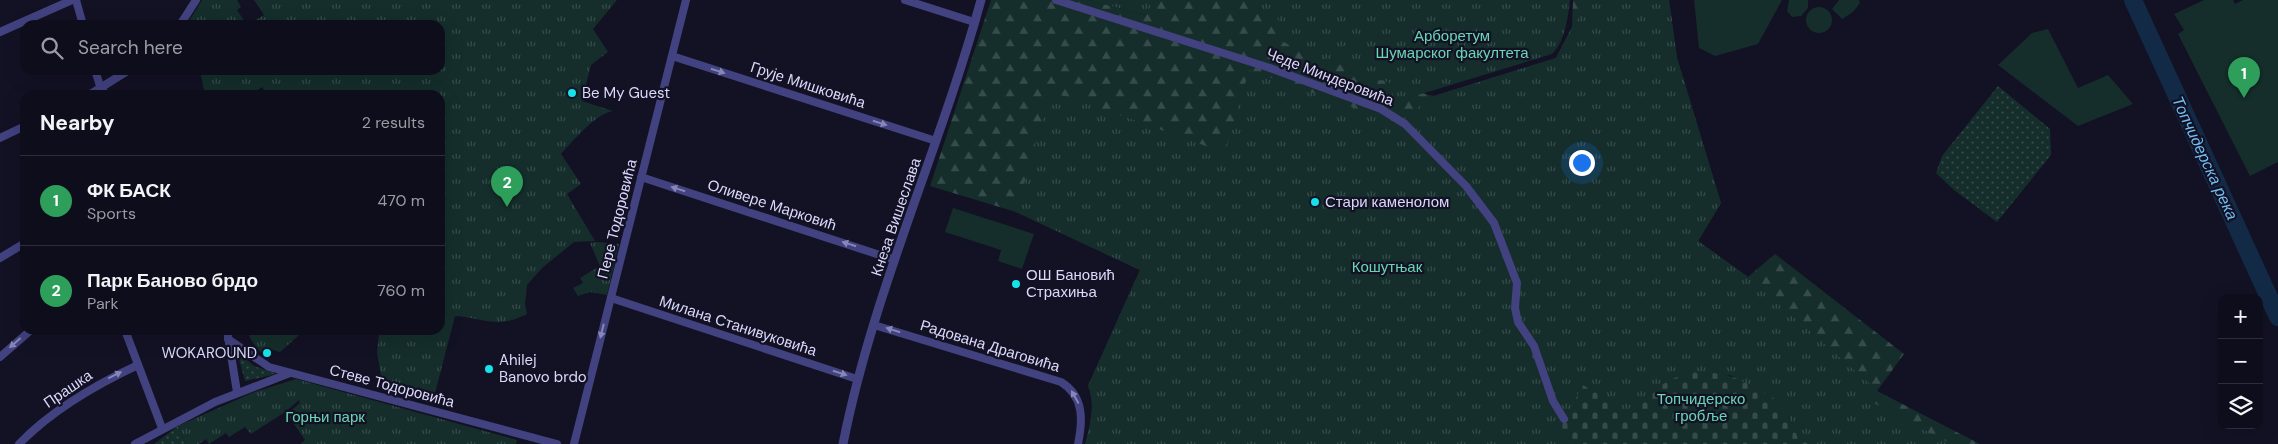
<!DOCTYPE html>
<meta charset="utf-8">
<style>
body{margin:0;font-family:"DM Sans",sans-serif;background:#1c1b28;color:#f1f3f6}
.controls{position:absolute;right:15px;bottom:15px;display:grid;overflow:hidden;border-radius:10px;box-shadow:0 5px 20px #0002}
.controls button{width:45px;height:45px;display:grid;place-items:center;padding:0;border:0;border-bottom:1px solid #2e2d3a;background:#0e0d1b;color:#f1f3f6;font:25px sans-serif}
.you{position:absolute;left:1581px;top:162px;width:18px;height:18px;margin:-12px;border:4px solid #fff;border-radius:50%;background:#1a73e8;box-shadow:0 0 0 8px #1a73e833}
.badge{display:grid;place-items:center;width:32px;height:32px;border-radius:50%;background:#16e2ea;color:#fff;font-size:16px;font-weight:700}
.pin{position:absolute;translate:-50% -41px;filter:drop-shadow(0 1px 2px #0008)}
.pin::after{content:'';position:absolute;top:26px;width:18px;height:15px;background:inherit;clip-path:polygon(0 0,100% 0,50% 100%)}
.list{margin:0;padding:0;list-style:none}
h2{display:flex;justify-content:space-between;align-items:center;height:65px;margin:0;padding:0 20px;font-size:21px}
h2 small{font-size:16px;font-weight:400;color:#9b9ca3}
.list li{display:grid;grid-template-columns:32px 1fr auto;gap:15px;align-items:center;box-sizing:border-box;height:90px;padding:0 20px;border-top:1px solid #2e2d3a}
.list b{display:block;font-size:19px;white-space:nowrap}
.list p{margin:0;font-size:16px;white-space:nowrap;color:#9b9ca3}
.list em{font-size:16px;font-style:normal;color:#9b9ca3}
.icon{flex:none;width:28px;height:28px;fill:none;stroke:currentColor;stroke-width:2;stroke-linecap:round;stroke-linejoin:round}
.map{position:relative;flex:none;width:2278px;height:444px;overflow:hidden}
.search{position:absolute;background:#0e0d1b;box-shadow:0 5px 20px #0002;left:20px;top:20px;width:425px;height:55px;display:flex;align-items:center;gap:12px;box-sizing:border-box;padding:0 18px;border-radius:15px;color:#9b9ca3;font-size:19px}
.panel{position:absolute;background:#0e0d1b;box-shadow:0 5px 20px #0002;left:20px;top:90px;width:425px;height:245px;border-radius:15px}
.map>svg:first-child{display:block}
</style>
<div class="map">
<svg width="2278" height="444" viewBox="0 0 2278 444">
<defs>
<pattern id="grass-dots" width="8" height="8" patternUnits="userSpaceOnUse" patternTransform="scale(1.25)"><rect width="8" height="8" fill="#152e2b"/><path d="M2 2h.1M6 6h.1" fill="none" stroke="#364c4b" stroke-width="1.8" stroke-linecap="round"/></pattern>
<pattern id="forest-firs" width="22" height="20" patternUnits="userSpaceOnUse" patternTransform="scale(1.25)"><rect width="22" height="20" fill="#152e2b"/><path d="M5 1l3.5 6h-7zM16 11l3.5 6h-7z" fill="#364c4b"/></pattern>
<pattern id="cemetery-stones" width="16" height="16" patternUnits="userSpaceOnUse" patternTransform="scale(1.25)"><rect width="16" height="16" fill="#152e2b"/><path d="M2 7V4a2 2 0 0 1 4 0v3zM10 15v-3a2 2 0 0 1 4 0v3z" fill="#364c4b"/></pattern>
<pattern id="park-tufts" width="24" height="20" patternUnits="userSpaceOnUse" patternTransform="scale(1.25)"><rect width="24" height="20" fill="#152e2b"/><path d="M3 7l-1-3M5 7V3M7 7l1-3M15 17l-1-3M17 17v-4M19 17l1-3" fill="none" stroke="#364c4b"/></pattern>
</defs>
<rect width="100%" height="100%" fill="#131124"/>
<g fill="url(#grass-dots)">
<polygon points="1998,86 2050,129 2051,155 1997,222 1954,190 1936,173 1942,156"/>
<polygon points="237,352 254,366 277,374 245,381"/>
<polygon points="178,426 186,444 154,444"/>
</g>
<path fill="url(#forest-firs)" d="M991,0h97l58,15 8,-15h107l161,93 12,3 122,-38 16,-31 1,-27h96l8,58 44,145 -23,38 50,36 27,-23 129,100 -27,37 103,53h-167l-15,-6 -9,-21 -14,-19 -45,-23 -74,13 -16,19 -8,6 -74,18 17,13h-490c5,-18 11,-40 3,-58l52,-116 -124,-58 -86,-26z"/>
<path fill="url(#cemetery-stones)" d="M1699,371c26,3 55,9 75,27 12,9 18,26 24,40l15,6h-238l-17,-13 25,-46 49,28c10,-6 14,-15 22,-23 11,-11 31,-16 45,-19z"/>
<g fill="url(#park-tufts)">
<polygon points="202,0 237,0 241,7 237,10 247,25 192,25 189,21"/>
<path d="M254,0h363l-24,29 15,23 -17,13 -9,36 31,10c-17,2 -41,31 -52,43l20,30 -14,10 28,47 -21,1 -32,26 -15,17 -2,19 2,10 -2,1c-29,14 -40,3 -70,1l-21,81 -5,6 -46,-15 -6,-36 2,-19 -12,-3h73v-235h-172l-6,-8 -11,8h-46l-5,-25h240v-45h-193l17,-10z"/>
<polygon points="1088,0 1154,0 1146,15"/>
<path d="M1243,0h327c-2,17 -5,42 -18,54l-157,48 -6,-20 -10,-2 -99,-39 2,-13 -6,-13z"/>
<path d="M1591,0h78l8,58 44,145 -23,38 50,36 129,113 -5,12 79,42h-138l-15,-6 -9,-21 -14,-19 -45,-23 -31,-4 -19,4 -24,13 -24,25 -49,-28 -25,46 17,13h-490c5,-18 11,-40 3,-58l52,-116 -124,-58 34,-120 34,10 141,51 24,-83 148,53 37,-27 122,-38 16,-31z"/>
<polygon points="597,242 619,244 607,295 590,292 578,296 573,288 583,283 580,278 600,266 590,243"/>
<polygon points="246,330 305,330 280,352 267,348 263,355 253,343"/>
<polygon points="296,379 517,440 516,444 300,444 305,440 287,414 300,403 299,400 285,412 251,434 245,427 229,437 226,433 209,444 206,439 199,444 186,444 178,426 252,393"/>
</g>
<g fill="#152e2b">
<polygon points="1694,0 1782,0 1758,44 1715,56 1699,48"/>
<polygon points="1789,0 1808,0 1808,8 1801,16 1792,17 1787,11"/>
<polygon points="1839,0 1859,0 1860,3 1853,12 1842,19 1832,9"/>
<polygon points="2204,0 2233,0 2235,4 2243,0 2278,0 2278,162 2250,176 2178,34 2184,30 2174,14"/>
<circle cx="1819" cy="20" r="13"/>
<polygon points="2048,29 2078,88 2108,75 2133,104 2078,126 1998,65 2032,33"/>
<polygon points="953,208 1034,234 1022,269 998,261 1001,250 945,232"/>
</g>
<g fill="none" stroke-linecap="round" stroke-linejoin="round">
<polyline stroke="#132a47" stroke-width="18" points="2133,0 2278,317"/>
<g stroke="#41427f" stroke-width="8">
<polyline points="76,0 83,25"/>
<polyline points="905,0 974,22"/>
<polyline points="1056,0 1270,68 1381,109 1405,124 1466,186 1494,223 1517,283 1515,308 1518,322 1534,346 1553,401 1564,419"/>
<polyline points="180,25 196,0"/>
<polyline points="0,32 72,0"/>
<polyline points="672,56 936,141"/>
<polyline points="95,70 101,89 107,95"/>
<polyline points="89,95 129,70"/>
<polyline points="0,138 25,126"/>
<polyline points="641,177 895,260"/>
<polyline points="0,258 25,243"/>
<polyline points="611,298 857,379"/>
<path d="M874,325l187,57c23,14 22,38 17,62"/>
<polyline points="125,330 162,428"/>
<polyline points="227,330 237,392"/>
<polyline points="228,339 269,367 557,444"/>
<polyline points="0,357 31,330"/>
<path d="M19,444c33,-34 76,-59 119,-79"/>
<polyline points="135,444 215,402 290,373"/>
<polyline points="574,444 686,0"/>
</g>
<path stroke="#41427f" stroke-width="9" d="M843,444c30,-152 97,-295 138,-444"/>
</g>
<defs><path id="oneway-solid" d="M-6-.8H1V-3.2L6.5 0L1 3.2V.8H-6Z" transform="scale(1.25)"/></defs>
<g fill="#8686b7">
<use href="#oneway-solid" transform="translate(718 71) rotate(18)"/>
<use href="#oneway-solid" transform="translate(880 123) rotate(18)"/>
<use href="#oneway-solid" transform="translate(678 189) rotate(-162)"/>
<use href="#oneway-solid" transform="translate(849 244) rotate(-162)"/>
<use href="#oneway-solid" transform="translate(893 330) rotate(-163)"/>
<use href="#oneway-solid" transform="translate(602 331) rotate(104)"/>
<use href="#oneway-solid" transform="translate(15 343) rotate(139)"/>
<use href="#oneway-solid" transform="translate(840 373) rotate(18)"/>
<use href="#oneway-solid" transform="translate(115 375) rotate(-26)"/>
<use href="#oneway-solid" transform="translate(1075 397) rotate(-119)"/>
</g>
<g fill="#16e2ea" stroke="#131124" stroke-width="2">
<circle cx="572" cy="93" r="5"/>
<circle cx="1315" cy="202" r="5"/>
<circle cx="1016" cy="284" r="5"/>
<circle cx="267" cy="353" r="5"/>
<circle cx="489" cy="369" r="5"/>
</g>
<g text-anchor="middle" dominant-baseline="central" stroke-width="4.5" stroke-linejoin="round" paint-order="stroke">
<g font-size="15" fill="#6ad5b4" stroke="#131124">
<text x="1452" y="36">Арборетум<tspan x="1452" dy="17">Шумарског факултета</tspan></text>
<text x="1387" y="267">Кошутњак</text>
<text x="1701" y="399">Топчидерско<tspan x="1701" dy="17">гробље</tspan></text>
<text x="325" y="417">Горњи парк</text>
</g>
<g font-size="15" fill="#dad8fb" stroke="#131124">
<text transform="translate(1330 77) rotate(21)">Чеде Миндеровића</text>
<text transform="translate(808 85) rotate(18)">Грује Мишковића</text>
<text transform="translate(772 205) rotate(18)">Оливере Марковић</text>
<text transform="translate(896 217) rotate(-71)">Кнеза Вишеслава</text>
<text transform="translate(617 219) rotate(-76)">Пере Тодоровића</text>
<text transform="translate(738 326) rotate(18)">Милана Станивуковића</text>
<text transform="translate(990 346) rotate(17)">Радована Драговића</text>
<text transform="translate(392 386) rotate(15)">Стеве Тодоровића</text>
<text transform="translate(68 389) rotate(-34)">Прашка</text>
</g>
<g font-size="15" fill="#dad8fb" stroke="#131124" text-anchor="start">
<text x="582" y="93">Be My Guest</text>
<text x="1325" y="202">Стари каменолом</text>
<text x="1026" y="275">ОШ Бановић<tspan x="1026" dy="17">Страхиња</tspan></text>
<text x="257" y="353" text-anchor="end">WOKAROUND</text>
<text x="499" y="360">Ahilej<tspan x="499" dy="17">Banovo brdo</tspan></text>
</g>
<g font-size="16" font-style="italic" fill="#70bef2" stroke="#131124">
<text transform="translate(2205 158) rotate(65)">Топчидерска река</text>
</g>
</g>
</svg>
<div class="controls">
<button>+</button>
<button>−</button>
<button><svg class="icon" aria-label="layers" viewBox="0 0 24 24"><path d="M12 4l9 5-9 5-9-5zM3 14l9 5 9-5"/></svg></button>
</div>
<div class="you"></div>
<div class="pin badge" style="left:2244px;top:98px;background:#2e9e5b">1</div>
<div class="pin badge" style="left:507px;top:207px;background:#2e9e5b">2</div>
<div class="search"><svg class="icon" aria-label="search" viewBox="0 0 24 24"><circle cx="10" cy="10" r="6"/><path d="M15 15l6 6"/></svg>Search here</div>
<section class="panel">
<h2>Nearby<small>2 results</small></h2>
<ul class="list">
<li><span class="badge" style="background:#2e9e5b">1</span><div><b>ФК БАСК</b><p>Sports</p></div><em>470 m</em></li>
<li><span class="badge" style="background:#2e9e5b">2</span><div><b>Парк Баново брдо</b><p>Park</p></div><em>760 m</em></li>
</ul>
</section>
</div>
